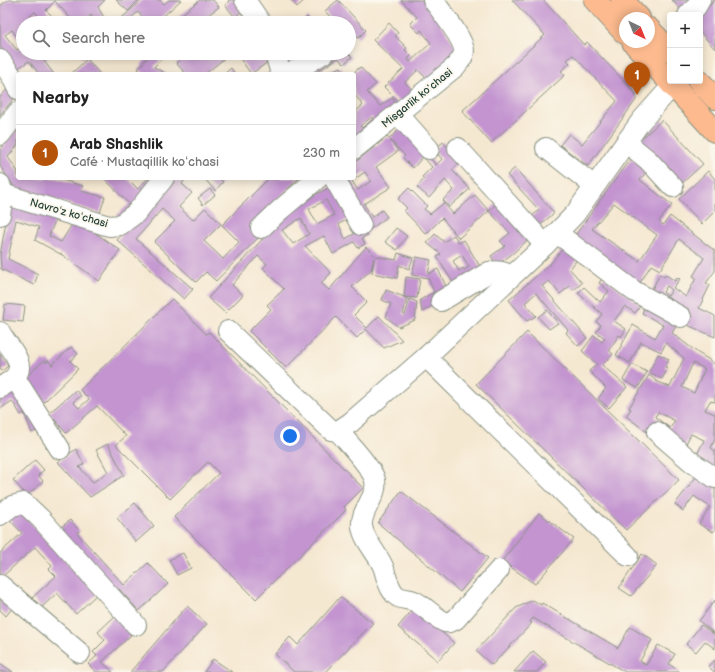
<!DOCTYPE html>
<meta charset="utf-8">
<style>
body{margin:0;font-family:"Balsamiq Sans",sans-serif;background:#f6f6f6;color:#222}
.controls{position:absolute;right:12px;top:12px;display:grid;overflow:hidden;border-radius:4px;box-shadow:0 2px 10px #0003}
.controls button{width:36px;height:36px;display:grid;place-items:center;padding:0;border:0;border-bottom:1px solid #e0e0e0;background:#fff;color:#222;font:20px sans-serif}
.compass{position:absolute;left:619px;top:12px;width:36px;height:36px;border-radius:50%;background:#fff;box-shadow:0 2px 10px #0003;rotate:137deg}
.you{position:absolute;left:290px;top:436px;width:14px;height:14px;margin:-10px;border:3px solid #fff;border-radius:50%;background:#1a73e8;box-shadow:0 0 0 6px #1a73e833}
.badge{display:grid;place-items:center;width:26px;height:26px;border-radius:50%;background:#b45309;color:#fff;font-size:13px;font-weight:700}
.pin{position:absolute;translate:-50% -33px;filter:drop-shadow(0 1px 2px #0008)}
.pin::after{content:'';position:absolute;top:21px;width:14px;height:12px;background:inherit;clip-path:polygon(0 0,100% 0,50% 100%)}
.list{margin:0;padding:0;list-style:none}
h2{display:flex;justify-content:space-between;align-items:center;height:52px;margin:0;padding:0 16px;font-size:17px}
h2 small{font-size:13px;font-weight:400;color:#767676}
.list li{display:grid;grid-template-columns:26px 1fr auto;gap:12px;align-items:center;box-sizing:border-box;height:56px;padding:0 16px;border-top:1px solid #e0e0e0}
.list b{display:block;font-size:15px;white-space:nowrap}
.list p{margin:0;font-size:13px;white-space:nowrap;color:#767676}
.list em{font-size:13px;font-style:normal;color:#767676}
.icon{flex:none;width:22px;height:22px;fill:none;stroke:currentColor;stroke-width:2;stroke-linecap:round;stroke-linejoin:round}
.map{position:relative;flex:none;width:715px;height:672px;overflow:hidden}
.search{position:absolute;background:#fff;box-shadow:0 2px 10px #0003;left:16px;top:16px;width:340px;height:44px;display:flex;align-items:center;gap:10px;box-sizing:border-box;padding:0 14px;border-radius:22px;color:#767676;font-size:15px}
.panel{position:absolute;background:#fff;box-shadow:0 2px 10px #0003;left:16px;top:72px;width:340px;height:108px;border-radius:4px}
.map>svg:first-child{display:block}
</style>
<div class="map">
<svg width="715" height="672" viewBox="0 0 715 672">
<rect width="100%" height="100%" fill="#fbf7ec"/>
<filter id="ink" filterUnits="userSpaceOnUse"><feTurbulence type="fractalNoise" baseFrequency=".025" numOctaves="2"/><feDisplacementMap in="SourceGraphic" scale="8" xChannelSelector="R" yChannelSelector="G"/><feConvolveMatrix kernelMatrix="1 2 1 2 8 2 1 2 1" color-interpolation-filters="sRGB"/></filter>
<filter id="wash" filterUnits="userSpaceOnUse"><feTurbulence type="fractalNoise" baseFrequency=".012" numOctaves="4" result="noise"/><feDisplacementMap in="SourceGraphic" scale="16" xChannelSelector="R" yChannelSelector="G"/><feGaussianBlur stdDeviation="0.9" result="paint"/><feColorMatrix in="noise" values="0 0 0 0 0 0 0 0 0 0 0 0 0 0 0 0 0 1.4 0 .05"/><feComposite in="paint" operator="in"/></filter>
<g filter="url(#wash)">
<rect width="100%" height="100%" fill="#f5e8d1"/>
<g id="blocks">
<g fill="#c394d0" fill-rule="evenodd">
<polygon points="8,0 105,0 98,7 107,23 95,23 91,15 83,23 65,23 70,18 55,1 46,10 59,23 38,23 42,20 35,12 23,22 24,23 23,23 23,45 12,30 5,35 17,50 23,46 23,53 54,53 44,61 54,74 39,74 29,61 15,70 0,46 0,6"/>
<polygon points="116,0 139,0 128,11"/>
<polygon points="142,0 160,0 164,4 169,0 181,0 156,23 148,23 138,12 125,23 116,23"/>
<polygon points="200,0 213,0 219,7 197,23 182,23 178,17"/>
<polygon points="228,0 240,0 246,8 235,17 225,5 229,1"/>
<polygon points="291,0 305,0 297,7"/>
<polygon points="338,0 366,30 358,38 349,28 349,23 335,23 325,11"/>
<polygon points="401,0 426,0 459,52 429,81 418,70 405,82 414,92 401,104 384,87 403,69 373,40 389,23 398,33 395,36 407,48 405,50 411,56 408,59 410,62 431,43 421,30 419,33 410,24 417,17"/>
<polygon points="512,0 543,0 584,45 587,42 636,94 636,100 588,166 560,145 569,134 582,144 617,101 573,55 567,60 570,63 561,71 565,75 491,143 462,111 545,35"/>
<polygon points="672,0 690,0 680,9"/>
<polygon points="713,0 715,0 715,49 700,32 700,15 712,3"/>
<polygon points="251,15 257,23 241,23"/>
<polygon points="307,17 313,23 301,23"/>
<polygon points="79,53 89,53 84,59 78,54"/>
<polygon points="151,53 162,53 165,55 154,67 167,74 145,74 138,69"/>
<polygon points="188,53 205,53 210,60 218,54 217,53 231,53 205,74 186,74 176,63"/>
<polygon points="236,53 266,53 271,60 251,74"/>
<polygon points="280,53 296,53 283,60"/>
<polygon points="331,53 348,53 352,57 344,64 338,58 317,72 318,74 300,74"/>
<polygon points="87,59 100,74 71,74"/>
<polygon points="341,67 345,74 322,74"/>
<path d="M360,67l16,17 -9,8 13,14 12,-8 7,9 -45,35v-29l9,-8 -9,-11v-20h-2zM372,117l1,2 -11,9 -2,-2z"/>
<polygon points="231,68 235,74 224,74"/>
<polygon points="10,86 15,97 0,115 0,97"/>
<polygon points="662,120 703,164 679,186 639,141"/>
<path d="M403,126l33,39 6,-6 -8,-9 9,-8 18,20 -9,8 18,19 -21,18 -6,-7 11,-10 -9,-10 -16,18 -12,-11 7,-8 -2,-2 10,-10 -9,-10 -10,11 -10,-10 2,-2 -15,-16 8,11 -22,16 15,20 -27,17 8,13 10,-7 5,7 -19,14 -30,-53h16v-15l33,-26 2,2zM365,172l6,9 -13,9 -6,-9z"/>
<polygon points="18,128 18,145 8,157 18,172 18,178 56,178 83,186 81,191 105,197 100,213 15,188 0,166 0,150"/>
<path d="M632,158l15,13 -7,9 32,25 -13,16 4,4 7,-9 45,35v20l-9,12 4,2 -11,23 16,8v21l-30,-13 -36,-29 11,-21 4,3 2,-2 9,6 2,-3 3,1 -7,9 13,9 10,-19 -3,-2 11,-18 -25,-19 -19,31 -9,-5 -13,21 -67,-45 41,-57zM614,203l43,32 -18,26 -47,-32zM667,286l5,4 -4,6 -5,-4z"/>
<polygon points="515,168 554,213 538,227 530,218 539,210 507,175"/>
<polygon points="708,171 715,179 715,211 702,224 679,199"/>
<polygon points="104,178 127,178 138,189 148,178 159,178 120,218 117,215 129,204"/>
<polygon points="173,178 186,178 182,184 192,193 179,207 193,220 205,208 221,224 204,241 223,259 239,242 222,225 269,178 299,178 268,208 261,235 216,281 206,272 196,282 154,242 175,221 162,209 136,239 193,289 184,299 117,240"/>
<polygon points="204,178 219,178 223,182 215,191"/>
<path d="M334,185l18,32 -13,7 6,15 20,-11 3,7 -6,3 3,6 -7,4 -4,-6 -21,12 -9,-18 -19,10 26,27 -10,10 8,7 37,-43 9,9 21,4 2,-7 15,5 -4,11 -10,-4 -2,13 -25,-5 2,-15 -3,12 -19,17 15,15 -13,13 13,13 12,-12 23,24 -18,8 -18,-19 -9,9 -21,-21 -50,51 -37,-37 22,-22 -4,-4 17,-16 -21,-21 4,-4 -9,-8 -26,29 11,10 -18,18 -17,-15 62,-67 35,-31zM326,200l8,15 -17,9 -8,-15zM301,218l8,16 -16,10 -11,-14z"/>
<polygon points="409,188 427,206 424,209 430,214 444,203 453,214 475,195 489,211 497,203 530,238 512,254 497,265 491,256 505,246 500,241 510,233 489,211 459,238 442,218 426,234 404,211 407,208 398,199"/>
<polygon points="210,189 215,195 203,205 198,198"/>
<polygon points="9,206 56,218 49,236 61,242 73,223 85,226 120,250 99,281 64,256 35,240 39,227 16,220 8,259 38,274 34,285 1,269 0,255"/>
<polygon points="396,228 407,236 397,250 385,242"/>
<path d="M435,234l9,8 10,-7 5,8 5,-3 20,33 -27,16 -20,-32 4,-3 -14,-11zM462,255l7,12 -5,3 -1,-2 -4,3 -6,-10z"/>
<polygon points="564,247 578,258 570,269 582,283 574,290 570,286 560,294 549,281 542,286 587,338 578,346 566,333 568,330 536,293 525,303 536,316 527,321 509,300 551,263"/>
<polygon points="416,257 431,260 428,274 438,269 450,295 422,312 420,300 434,292 428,278 412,275"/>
<polygon points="406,277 420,279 417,298 404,297 407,298 403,314 405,315 410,299 417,302 415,320 399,327 386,317 391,304 382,300 386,290 404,297"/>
<polygon points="603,277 641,305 635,313 625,306 614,321 626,329 621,337 619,335 609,350 613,354 602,365 627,387 609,408 598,399 606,388 589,371 597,364 582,351 594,335 602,342 605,338 596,332 601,325 596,322 602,314 578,293 584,287 600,302 609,291 599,283"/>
<polygon points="172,299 206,334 209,332 363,488 344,507 346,510 256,599 174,517 219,473 208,462 170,499 116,445 126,436 97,406 66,433 49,413 76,390 81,396 73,402 79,408 89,399 80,390"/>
<polygon points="5,304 25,306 23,322 3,320"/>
<path d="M646,304l32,19 -6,10 26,20 10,6 7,5v38l-5,-1 -5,9 10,4v25l-4,9 4,3v25l-21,-15 10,-21 -13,-6 -8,15 -32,-14 -25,-19 5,-7 -2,-1 20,-33 7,6 14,6 14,-29 -18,-15 -5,9 -20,-10 -11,21 -14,-8 17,-30 22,13 8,-13 -21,-12zM693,363l12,6 -11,24 -12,-6zM658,412l17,9 -5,7 -15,-11z"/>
<polygon points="547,310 558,323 549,329 538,317"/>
<polygon points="527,332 679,480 626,530 476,384"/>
<polygon points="71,347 78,354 70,361 78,369 44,402 23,380 44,360 46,363 48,360 52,365"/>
<polygon points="0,354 8,366 2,371 0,369"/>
<polygon points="658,354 669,359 665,367 668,368 662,379 649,372"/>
<polygon points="632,364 647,372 638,388 623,380"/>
<polygon points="14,386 41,428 32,433 24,413 21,415 12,401 0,409 0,395"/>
<polygon points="108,444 124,475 90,497 58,462 76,449 84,464 79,467 93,482 108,472 96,450"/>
<polygon points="35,460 44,470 38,475 43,481 27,496 13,480"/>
<polygon points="700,472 715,483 715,530 713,532 699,524 710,507 694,496 683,511 675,504"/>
<polygon points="401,491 488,558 460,592 378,523"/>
<polygon points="135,503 154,526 136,542 117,518"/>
<polygon points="20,511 97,594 76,614 57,593 41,608 32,598 56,576 49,569 52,566 35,547 3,576 0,573 0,553 22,533 8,518"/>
<polygon points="539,513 574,539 535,584 502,561"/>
<polygon points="70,520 80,531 77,533 124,585 148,563 168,584 139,611 119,589 116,593 58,530"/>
<polygon points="183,553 191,568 177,575 169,560"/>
<polygon points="642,554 657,565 631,596 619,588"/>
<polygon points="340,597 373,623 325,672 294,672 275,654 290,637 298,645"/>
<polygon points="3,598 13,607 6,616 0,610 0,602"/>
<polygon points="533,600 541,605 542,603 618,648 630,627 652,640 640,661 646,665 658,645 675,654 669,664 680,672 625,672 533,618 530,622 532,623 492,665 476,651 516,608"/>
<polygon points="715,600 715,634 699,621"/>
<polygon points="187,606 207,624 163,672 130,672"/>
<polygon points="414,608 454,643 438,661 398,627"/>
<polygon points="115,616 131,635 102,662 113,672 96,672 88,664 97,656 93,652 105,640 98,632"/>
<polygon points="701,625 715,635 715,649 705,641 696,652 686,644"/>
<polygon points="533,651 546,662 537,672 514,672"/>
<polygon points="213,659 222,665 232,672 204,672"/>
<polygon points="715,660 715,672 714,672 708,666"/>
<polygon points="0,663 13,672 0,672"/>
</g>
</g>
</g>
<g filter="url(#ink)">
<use href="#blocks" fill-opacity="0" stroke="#8a9282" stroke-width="1"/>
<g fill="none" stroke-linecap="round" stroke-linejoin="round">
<g stroke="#8a9282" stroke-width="22">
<g id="minor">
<polyline points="245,0 261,23"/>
<polyline points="688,15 696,7 700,0"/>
<polyline points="275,53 281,74"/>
<polyline points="0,60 11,75 18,89"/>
<polyline points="285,74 300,68 324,53"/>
<polyline points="398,114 429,149"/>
<polyline points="0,135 18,112"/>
<polyline points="626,142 648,160 673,187"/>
<polyline points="458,148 545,245"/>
<polyline points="546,148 594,186"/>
<path d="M354,149l101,-82c4,-5 9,-10 9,-16 0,-12 -24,-41 -31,-51"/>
<polyline points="334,178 361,225"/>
<polyline points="0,184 3,194 0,215"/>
<polyline points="3,194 109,226 120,225 136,213 164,178"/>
<polyline points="261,228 280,210 318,178"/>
<polyline points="557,233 634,291 681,317"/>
<path d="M441,301l48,-29c8,-2 14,0 22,3"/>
<polyline points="228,331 331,430 338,431 350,423 426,357 545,245 575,214 641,121 673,85"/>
<path d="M0,332c6,13 30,32 13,47 -4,3 -9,6 -13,9"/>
<polyline points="426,357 628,556"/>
<polyline points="15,378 60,449"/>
<path d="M338,431c11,13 29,31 36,46 7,17 -14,32 -12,49 1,14 18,30 22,43 2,8 4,16 9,23 5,8 13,6 21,9 11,5 21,17 31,21 4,1 8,-1 11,-3l43,-49"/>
<polyline points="657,432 693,463 715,478"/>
<polyline points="0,515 12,506 24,503 41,519 136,625"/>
<polyline points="0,585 80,653"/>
</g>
</g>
<g stroke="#8a9282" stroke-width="24">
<g id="major">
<polyline points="595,0 625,33"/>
<polyline points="622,0 639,18"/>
<polyline points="649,29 670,51"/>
<polyline points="633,42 715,131"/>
<polyline points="699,81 715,98"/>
</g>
</g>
<use href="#minor" stroke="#fff" stroke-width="20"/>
<use href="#major" stroke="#fcba8e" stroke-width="22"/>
</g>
</g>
<g text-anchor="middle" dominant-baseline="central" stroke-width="3.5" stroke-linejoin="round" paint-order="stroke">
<g font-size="11" fill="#1f3d34" stroke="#fbf7ec">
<text transform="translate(417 98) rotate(-39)">Misgarlik koʻchasi</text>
<text transform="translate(69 213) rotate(16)">Navroʻz koʻchasi</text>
</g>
</g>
</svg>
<div class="controls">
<button>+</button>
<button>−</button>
</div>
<svg class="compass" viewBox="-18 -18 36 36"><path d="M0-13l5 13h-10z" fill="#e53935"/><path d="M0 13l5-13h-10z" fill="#767676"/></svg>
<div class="you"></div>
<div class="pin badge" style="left:637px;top:95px">1</div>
<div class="search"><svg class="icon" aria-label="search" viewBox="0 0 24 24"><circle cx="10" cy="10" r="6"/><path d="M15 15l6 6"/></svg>Search here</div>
<section class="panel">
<h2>Nearby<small></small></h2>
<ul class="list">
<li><span class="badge">1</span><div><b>Arab Shashlik</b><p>Café · Mustaqillik koʻchasi</p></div><em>230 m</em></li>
</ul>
</section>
</div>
